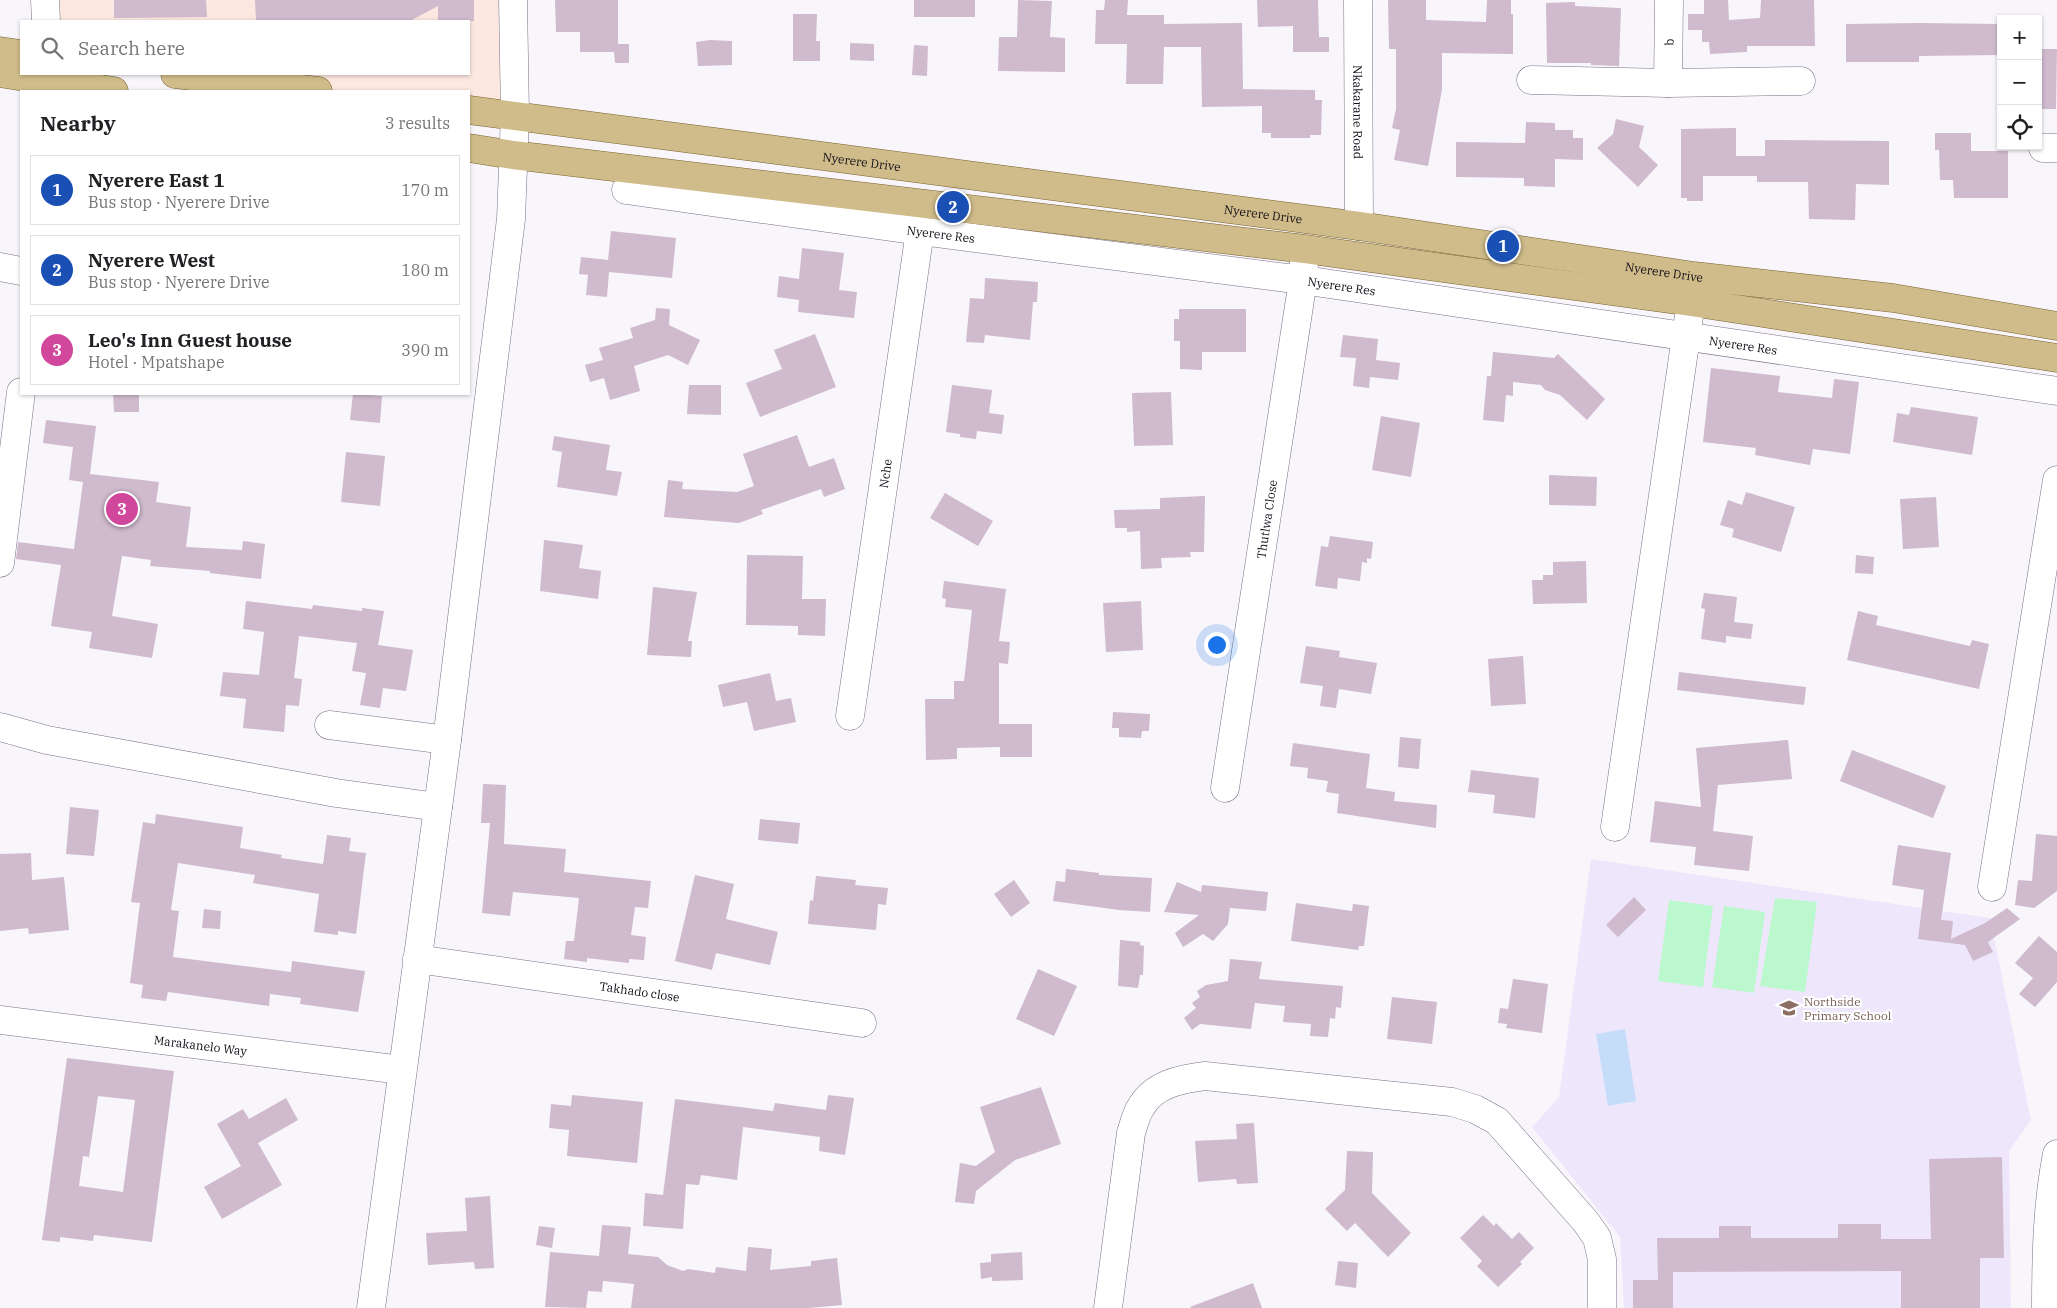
<!DOCTYPE html>
<meta charset="utf-8">
<style>
body{margin:0;font-family:"IBM Plex Serif",serif;background:#f2f2f2;color:#202124}
.controls{position:absolute;right:15px;top:15px;display:grid;overflow:hidden;border-radius:0px;box-shadow:0 1px 4px #0004}
.controls button{width:45px;height:45px;display:grid;place-items:center;padding:0;border:0;border-bottom:1px solid #e0e0e0;background:#fff;color:#202124;font:25px sans-serif}
.you{position:absolute;left:1216px;top:644px;width:18px;height:18px;margin:-12px;border:4px solid #fff;border-radius:50%;background:#1a73e8;box-shadow:0 0 0 8px #1a73e833}
.badge{display:grid;place-items:center;width:32px;height:32px;border-radius:50%;background:#0b8043;color:#fff;font-size:16px;font-weight:700}
.pin{position:absolute;translate:-50% -50%;border:2px solid #fff;box-shadow:0 1px 5px #0006}
.list{margin:0;padding:0;list-style:none}
h2{display:flex;justify-content:space-between;align-items:center;height:65px;margin:0;padding:0 20px;font-size:21px}
h2 small{font-size:16px;font-weight:400;color:#757577}
.list li{display:grid;grid-template-columns:32px 1fr auto;gap:15px;align-items:center;box-sizing:border-box;height:70px;margin:0 10px 10px;padding:0 10px;border:1px solid #e0e0e0;border-radius:0px}
.list b{display:block;font-size:19px;white-space:nowrap}
.list p{margin:0;font-size:16px;white-space:nowrap;color:#757577}
.list em{font-size:16px;font-style:normal;color:#757577}
.icon{flex:none;width:28px;height:28px;fill:none;stroke:currentColor;stroke-width:2;stroke-linecap:round;stroke-linejoin:round}
.map{position:relative;flex:none;width:2057px;height:1308px;overflow:hidden}
.search{position:absolute;background:#fff;box-shadow:0 1px 4px #0004;left:20px;top:20px;width:450px;height:55px;display:flex;align-items:center;gap:12px;box-sizing:border-box;padding:0 18px;border-radius:0px;color:#757577;font-size:19px}
.panel{position:absolute;background:#fff;box-shadow:0 1px 4px #0004;left:20px;top:90px;width:450px;height:305px;border-radius:0px}
.map>svg:first-child{display:block}
</style>
<div class="map">
<svg width="2057" height="1308" viewBox="0 0 2057 1308">
<rect width="100%" height="100%" fill="#f8f6fb"/>
<polygon fill="#fce8e0" points="58,0 513,0 509,119 469,113 469,91 312,91 189,74 469,74 469,21 57,21"/>
<polygon fill="#eee7fb" points="1591,859 1990,918 2031,1120 2009,1151 2011,1308 1624,1308 1620,1237 1532,1127 1559,1097"/>
<g fill="#bcf8ce">
<polygon points="1775,898 1817,902 1805,992 1760,986"/>
<polygon points="1669,900 1713,906 1703,987 1658,981"/>
<polygon points="1724,906 1765,912 1754,993 1712,987"/>
</g>
<polygon fill="#c6ddfa" points="1625,1029 1636,1101 1608,1106 1596,1034"/>
<g fill="#cfbace" fill-rule="evenodd">
<polygon points="114,0 206,0 207,17 114,18"/>
<polygon points="255,0 474,0 474,21 438,21 438,6 410,21 256,21"/>
<polygon points="555,0 618,0 618,44 629,44 629,63 615,63 614,52 580,52 580,32 556,32"/>
<rect x="914" y="0" width="61" height="17"/>
<polygon points="1018,0 1052,1 1050,37 1065,38 1065,72 998,71 999,37 1017,37"/>
<polygon points="1105,0 1128,0 1127,15 1164,15 1164,24 1242,23 1243,89 1315,90 1315,100 1322,100 1321,135 1310,135 1310,138 1271,138 1271,133 1262,133 1262,106 1202,107 1201,47 1164,47 1163,84 1126,84 1127,44 1095,44 1096,10 1104,10"/>
<polygon points="1257,0 1318,0 1319,37 1329,37 1329,52 1293,52 1293,26 1258,27"/>
<polygon points="1388,0 1426,0 1426,20 1486,22 1487,0 1511,0 1511,14 1513,14 1513,54 1442,53 1442,89 1428,166 1394,160 1400,130 1392,128 1396,109 1396,49 1389,49"/>
<polygon points="1704,0 1728,0 1729,20 1760,18 1761,0 1814,0 1815,46 1747,46 1747,52 1710,54 1709,42 1702,42 1702,30 1688,30 1688,14 1704,14"/>
<polygon points="1575,2 1575,6 1621,8 1619,66 1591,65 1591,63 1547,63 1546,3"/>
<polygon points="793,14 817,14 816,41 820,41 820,61 793,61"/>
<polygon points="1919,23 2001,24 2001,55 1919,56 1919,62 1846,62 1846,24"/>
<polygon points="710,40 732,41 732,65 698,66 696,42"/>
<polygon points="850,43 874,44 874,61 850,60"/>
<polygon points="914,45 928,46 927,76 912,75"/>
<polygon points="2038,49 2057,49 2056,109 2040,109"/>
<polygon points="1616,119 1644,126 1639,147 1658,165 1638,187 1597,148 1613,134"/>
<polygon points="1526,122 1555,123 1555,130 1573,130 1573,138 1583,138 1583,160 1555,159 1555,187 1524,186 1524,178 1456,177 1456,142 1525,143"/>
<polygon points="1736,128 1736,156 1765,156 1765,140 1889,141 1889,185 1856,184 1855,220 1809,219 1808,182 1757,182 1757,176 1703,176 1703,201 1687,201 1687,198 1681,198 1681,129"/>
<polygon points="1935,133 1971,133 1971,151 2008,151 2008,198 1954,198 1953,180 1940,180 1939,150 1935,150"/>
<polygon points="611,231 676,238 672,278 609,272 607,297 586,295 588,275 579,274 581,257 608,260"/>
<polygon points="802,248 844,253 839,290 857,292 854,318 798,312 799,300 777,297 779,276 799,279"/>
<polygon points="985,278 1038,282 1037,302 1033,302 1030,340 985,335 984,343 966,342 970,298 984,299"/>
<polygon points="656,308 670,309 669,325 700,340 688,365 668,355 634,366 640,391 610,400 604,378 590,382 585,365 603,360 599,348 633,338 630,328 655,320"/>
<polygon points="1179,309 1246,309 1246,352 1202,352 1202,370 1180,369 1180,341 1174,341 1174,319 1179,319"/>
<polygon points="815,334 836,387 760,417 746,383 782,369 774,350"/>
<polygon points="1343,335 1378,339 1376,360 1400,363 1398,380 1370,377 1369,388 1353,386 1356,358 1340,357"/>
<polygon points="1493,352 1554,358 1558,354 1605,399 1587,420 1560,395 1545,390 1541,385 1513,382 1513,396 1506,395 1504,422 1483,420 1487,376 1491,376"/>
<polygon points="1711,368 1780,376 1778,392 1832,398 1834,379 1859,382 1850,454 1813,449 1810,465 1755,455 1756,448 1703,442"/>
<polygon points="689,385 721,385 721,415 687,414"/>
<polygon points="952,385 992,390 989,413 1004,415 1002,434 977,431 976,439 960,437 960,434 946,432"/>
<polygon points="1171,392 1173,445 1134,446 1132,393"/>
<polygon points="113,394 139,394 139,412 114,412"/>
<polygon points="353,394 382,396 380,423 350,420"/>
<polygon points="1911,407 1978,417 1972,455 1893,442 1897,413 1909,415"/>
<polygon points="1381,416 1420,423 1411,477 1372,470"/>
<polygon points="46,420 96,426 90,474 159,482 156,502 191,507 186,547 242,550 243,541 265,544 261,579 210,573 210,571 150,566 151,560 122,556 112,616 158,624 152,658 89,648 92,632 51,626 61,565 16,559 18,542 74,549 83,482 69,480 73,447 43,443"/>
<polygon points="797,435 809,467 834,458 845,489 824,497 821,489 761,510 763,514 739,523 664,517 668,480 683,482 682,489 737,492 754,486 743,454"/>
<polygon points="554,436 610,445 606,470 622,472 617,496 557,487 562,452 552,450"/>
<polygon points="346,452 385,456 380,506 341,502"/>
<polygon points="1549,475 1597,477 1596,506 1549,505"/>
<polygon points="1746,492 1795,507 1781,552 1732,537 1734,529 1720,525 1728,500 1742,505"/>
<polygon points="945,493 993,521 978,546 930,518"/>
<polygon points="1205,496 1204,552 1190,552 1191,557 1161,558 1162,568 1141,569 1140,531 1127,532 1127,528 1115,528 1114,510 1160,509 1160,498"/>
<polygon points="1936,497 1939,547 1903,549 1900,499"/>
<polygon points="1330,536 1373,542 1371,559 1367,558 1367,563 1362,562 1360,581 1338,578 1337,589 1315,586 1321,546 1328,547"/>
<polygon points="544,540 583,545 579,568 601,571 598,599 540,591"/>
<polygon points="747,555 803,556 802,599 826,599 825,636 798,635 798,626 746,625"/>
<polygon points="1856,555 1874,557 1873,574 1855,573"/>
<polygon points="1586,561 1587,603 1533,604 1532,580 1543,580 1543,575 1553,575 1553,562"/>
<polygon points="944,581 1006,589 999,641 1010,642 1008,664 999,663 999,724 1032,724 1032,757 1000,757 1000,747 957,748 957,759 926,760 925,699 954,699 954,681 964,681 972,610 945,607 946,599 942,598"/>
<polygon points="653,587 697,592 688,641 692,641 691,657 647,655"/>
<polygon points="1704,593 1737,597 1734,622 1753,624 1751,639 1726,636 1726,643 1701,639 1705,609 1701,608"/>
<polygon points="246,601 312,609 313,605 362,611 362,608 384,611 378,645 413,650 406,691 383,688 380,708 360,705 366,673 352,671 357,643 299,636 294,678 302,679 299,706 286,705 284,732 243,728 246,699 220,696 223,672 259,675 264,632 243,629"/>
<polygon points="1141,601 1143,650 1106,652 1103,603"/>
<polygon points="1858,611 1878,616 1876,625 1970,646 1972,640 1989,644 1979,689 1847,660"/>
<polygon points="1306,646 1340,651 1339,657 1377,663 1371,694 1339,689 1336,708 1320,706 1323,686 1300,683"/>
<polygon points="1523,656 1526,704 1491,706 1488,659"/>
<polygon points="1679,672 1806,687 1804,705 1677,690"/>
<polygon points="770,673 776,701 791,698 796,722 754,731 747,702 723,707 718,685"/>
<polygon points="1113,712 1150,714 1149,731 1142,731 1141,738 1119,737 1119,728 1112,728"/>
<polygon points="1400,737 1421,739 1419,769 1398,767"/>
<polygon points="1788,740 1792,779 1718,785 1713,831 1753,836 1749,871 1694,865 1696,847 1650,842 1655,801 1701,807 1696,748"/>
<polygon points="1293,743 1370,754 1366,788 1395,792 1394,801 1437,805 1436,828 1337,813 1339,794 1326,792 1328,781 1307,778 1308,768 1290,766"/>
<polygon points="1852,750 1946,786 1933,818 1840,781"/>
<polygon points="1471,770 1539,778 1535,818 1493,813 1495,795 1468,792"/>
<polygon points="483,784 506,785 504,844 566,849 564,872 651,881 648,908 635,907 631,935 646,937 644,960 629,959 629,963 587,958 587,962 564,959 566,941 574,941 579,898 513,892 510,916 482,913 490,823 481,823"/>
<polygon points="70,807 99,810 94,856 66,854"/>
<polygon points="156,814 243,827 240,848 282,855 281,858 323,864 327,835 351,838 349,851 366,853 356,934 338,931 338,935 314,932 319,894 253,883 255,875 178,863 171,910 179,911 173,957 291,972 292,961 365,971 358,1012 300,1004 301,998 270,994 269,1006 168,992 166,1001 141,998 143,985 130,983 140,903 131,902 143,822 155,824"/>
<polygon points="760,819 800,823 798,844 758,840"/>
<polygon points="2036,834 2057,836 2057,891 2034,908 2015,905 2018,880 2032,881"/>
<polygon points="1898,845 1951,853 1941,920 1953,921 1951,939 1985,923 2007,908 2020,919 1988,942 1993,952 1973,961 1965,945 1918,939 1924,890 1892,885"/>
<polygon points="31,853 32,880 64,877 69,930 29,934 28,928 0,931 0,854"/>
<polygon points="1066,869 1099,873 1099,875 1152,878 1150,912 1119,910 1053,901 1056,881 1065,882"/>
<polygon points="695,875 734,884 726,919 778,932 770,965 716,953 712,970 675,961"/>
<polygon points="816,876 856,880 855,885 888,888 886,905 878,904 876,930 808,924 810,900 813,901"/>
<polygon points="1014,880 1030,903 1011,917 994,894"/>
<polygon points="1177,882 1201,892 1202,885 1268,892 1266,911 1230,908 1228,924 1213,941 1203,934 1183,947 1175,933 1199,915 1164,912"/>
<polygon points="1634,897 1646,910 1618,937 1606,925"/>
<polygon points="1296,903 1352,911 1353,904 1369,906 1364,946 1359,946 1358,950 1291,941"/>
<polygon points="204,909 221,911 220,929 202,928"/>
<polygon points="2039,936 2057,952 2057,982 2035,1007 2019,994 2033,978 2015,963"/>
<polygon points="1120,940 1140,942 1140,945 1144,946 1143,975 1140,975 1138,988 1118,986"/>
<polygon points="1230,959 1262,962 1259,979 1343,986 1341,1008 1336,1007 1335,1019 1330,1018 1328,1037 1310,1036 1311,1024 1283,1022 1285,1006 1255,1003 1251,1029 1200,1024 1192,1030 1184,1018 1196,1008 1192,1003 1200,997 1197,991 1206,985 1228,981"/>
<polygon points="1038,969 1077,986 1054,1036 1016,1019"/>
<polygon points="1513,979 1548,984 1542,1033 1506,1028 1507,1024 1498,1023 1500,1008 1508,1009"/>
<polygon points="1392,997 1437,1002 1432,1044 1387,1039"/>
<path d="M67,1058l107,13 -22,171 -58,-7 -1,6 -33,-4v5l-18,-2zM98,1096l37,4 -12,92 -44,-6 4,-30 6,1z"/>
<polygon points="1041,1087 1061,1144 1015,1160 976,1191 974,1204 955,1202 960,1163 976,1166 995,1152 980,1107"/>
<polygon points="572,1095 643,1102 637,1163 567,1156 569,1130 549,1128 551,1104 571,1106"/>
<polygon points="828,1095 854,1098 845,1155 819,1151 820,1137 743,1127 737,1180 701,1175 699,1185 686,1184 683,1229 643,1226 645,1193 663,1195 675,1099 773,1111 775,1103 826,1110"/>
<polygon points="286,1098 298,1120 258,1143 282,1185 222,1219 204,1187 241,1166 217,1124 243,1109 249,1119"/>
<polygon points="1254,1123 1258,1183 1237,1184 1236,1179 1198,1182 1195,1141 1237,1139 1236,1124"/>
<polygon points="1347,1151 1373,1152 1372,1193 1411,1233 1388,1257 1355,1223 1347,1231 1325,1209 1345,1190"/>
<polygon points="2002,1157 2004,1258 1980,1258 1980,1308 1901,1308 1901,1271 1673,1272 1673,1308 1633,1308 1633,1280 1658,1280 1657,1238 1719,1238 1719,1226 1751,1226 1751,1238 1838,1238 1838,1224 1881,1224 1881,1239 1931,1239 1929,1159"/>
<polygon points="490,1196 494,1268 475,1269 474,1262 428,1265 426,1233 467,1231 465,1198"/>
<polygon points="1483,1215 1494,1226 1496,1223 1512,1239 1519,1232 1534,1248 1520,1262 1522,1264 1498,1287 1477,1266 1482,1261 1460,1238"/>
<polygon points="602,1225 631,1227 628,1254 658,1257 667,1265 683,1271 688,1269 715,1273 716,1267 746,1271 748,1247 772,1249 770,1270 811,1266 811,1261 837,1258 842,1305 809,1308 631,1308 634,1284 603,1281 602,1292 588,1291 586,1308 545,1307 550,1252 599,1256"/>
<polygon points="539,1226 555,1228 552,1248 536,1245"/>
<polygon points="1022,1252 1023,1280 992,1281 992,1277 981,1279 980,1263 991,1262 991,1254"/>
<polygon points="1338,1261 1358,1263 1356,1288 1335,1285"/>
<polygon points="1253,1283 1262,1308 1191,1308 1190,1307"/>
</g>
<g fill="none" stroke-linecap="round" stroke-linejoin="round">
<g stroke="#797087" stroke-width="29">
<g id="minor">
<polyline points="45,0 46,21"/>
<path id="s1" d="M1358,0l1,226"/>
<polyline points="1531,80 1668,83 1801,81"/>
<path id="s2" d="M1668,83l1,-83"/>
<polyline points="2043,148 2057,148"/>
<path id="s3" d="M626,190l294,41 383,49 754,111"/>
<polyline points="0,267 21,271"/>
<polyline points="0,563 21,392"/>
<path id="s4" d="M850,716l70,-485"/>
<polyline points="329,725 447,740"/>
<polyline points="0,727 47,740 336,793 438,807"/>
<path id="s5" d="M1225,788l78,-508 1,-17"/>
<polyline points="1615,827 1689,316"/>
<polyline points="1992,887 2057,480"/>
<path id="s6" d="M417,959l445,64"/>
<path id="s7" d="M0,1020l402,50"/>
<polyline points="371,1308 447,740 511,219 515,115 513,0"/>
<path d="M1108,1308l23,-175c3,-9 5,-19 10,-26 13,-23 40,-28 64,-31l247,26 23,7 22,12 89,101 11,16 5,21v49"/>
<path d="M2046,1308c0,-51 1,-103 11,-154"/>
</g>
</g>
<g stroke="#79622f" stroke-width="29">
<g id="major">
<polyline points="0,51 21,54"/>
<polyline points="0,73 114,91"/>
<polyline points="175,74 318,91"/>
<path id="s8" d="M469,110l890,116 335,50 199,22 164,28"/>
<polyline points="469,148 513,155 1305,249 1691,302 2057,358"/>
</g>
</g>
<use href="#minor" stroke="#fff" stroke-width="28"/>
<use href="#major" stroke="#d0bc8a" stroke-width="28"/>
</g>
<defs>
<g id="school-bare" transform="scale(1.5)"><path d="M0-5L7-2L0 1L-7-2ZM-4 1L0 2.5L4 1V4Q0 6-4 4Z" fill="#8d6e63" stroke="#fff" stroke-width="2.5" paint-order="stroke"/></g>
</defs>
<g fill-rule="evenodd">
<use href="#school-bare" x="1789" y="1008"/>
</g>
<g text-anchor="middle" dominant-baseline="central" stroke-width="4" stroke-linejoin="round" paint-order="stroke">
<g font-size="12" fill="#120e17" stroke="#fff">
<text stroke="none"><textPath href="#s2" startOffset="41">b</textPath></text>
<text stroke="none"><textPath href="#s1" startOffset="112">Nkakarane Road</textPath></text>
<text stroke="none"><textPath href="#s8" startOffset="396">Nyerere Drive</textPath></text>
<text stroke="none"><textPath href="#s8" startOffset="801">Nyerere Drive</textPath></text>
<text stroke="none"><textPath href="#s3" startOffset="318">Nyerere Res</textPath></text>
<text stroke="none"><textPath href="#s8" startOffset="1206">Nyerere Drive</textPath></text>
<text stroke="none"><textPath href="#s3" startOffset="722">Nyerere Res</textPath></text>
<text stroke="none"><textPath href="#s3" startOffset="1128">Nyerere Res</textPath></text>
<text stroke="none"><textPath href="#s4" startOffset="245">Nche</textPath></text>
<text stroke="none"><textPath href="#s5" startOffset="272">Thutlwa Close</textPath></text>
<text stroke="none"><textPath href="#s6" startOffset="225">Takhado close</textPath></text>
<text stroke="none"><textPath href="#s7" startOffset="202">Marakanelo Way</textPath></text>
</g>
<g font-size="12" fill="#785e54" stroke="#fff" text-anchor="start">
<text x="1804" y="1001">Northside<tspan x="1804" dy="14">Primary School</tspan></text>
</g>
</g>
</svg>
<div class="controls">
<button>+</button>
<button>−</button>
<button><svg class="icon" aria-label="locate" viewBox="0 0 24 24"><circle cx="12" cy="12" r="6"/><path d="M12 2v4M12 18v4M2 12h4M18 12h4"/></svg></button>
</div>
<div class="you"></div>
<div class="pin badge" style="left:1503px;top:246px;background:#1a4fb4">1</div>
<div class="pin badge" style="left:953px;top:207px;background:#1a4fb4">2</div>
<div class="pin badge" style="left:122px;top:509px;background:#d1479c">3</div>
<div class="search"><svg class="icon" aria-label="search" viewBox="0 0 24 24"><circle cx="10" cy="10" r="6"/><path d="M15 15l6 6"/></svg>Search here</div>
<section class="panel">
<h2>Nearby<small>3 results</small></h2>
<ul class="list">
<li><span class="badge" style="background:#1a4fb4">1</span><div><b>Nyerere East 1</b><p>Bus stop · Nyerere Drive</p></div><em>170 m</em></li>
<li><span class="badge" style="background:#1a4fb4">2</span><div><b>Nyerere West</b><p>Bus stop · Nyerere Drive</p></div><em>180 m</em></li>
<li><span class="badge" style="background:#d1479c">3</span><div><b>Leo's Inn Guest house</b><p>Hotel · Mpatshape</p></div><em>390 m</em></li>
</ul>
</section>
</div>
